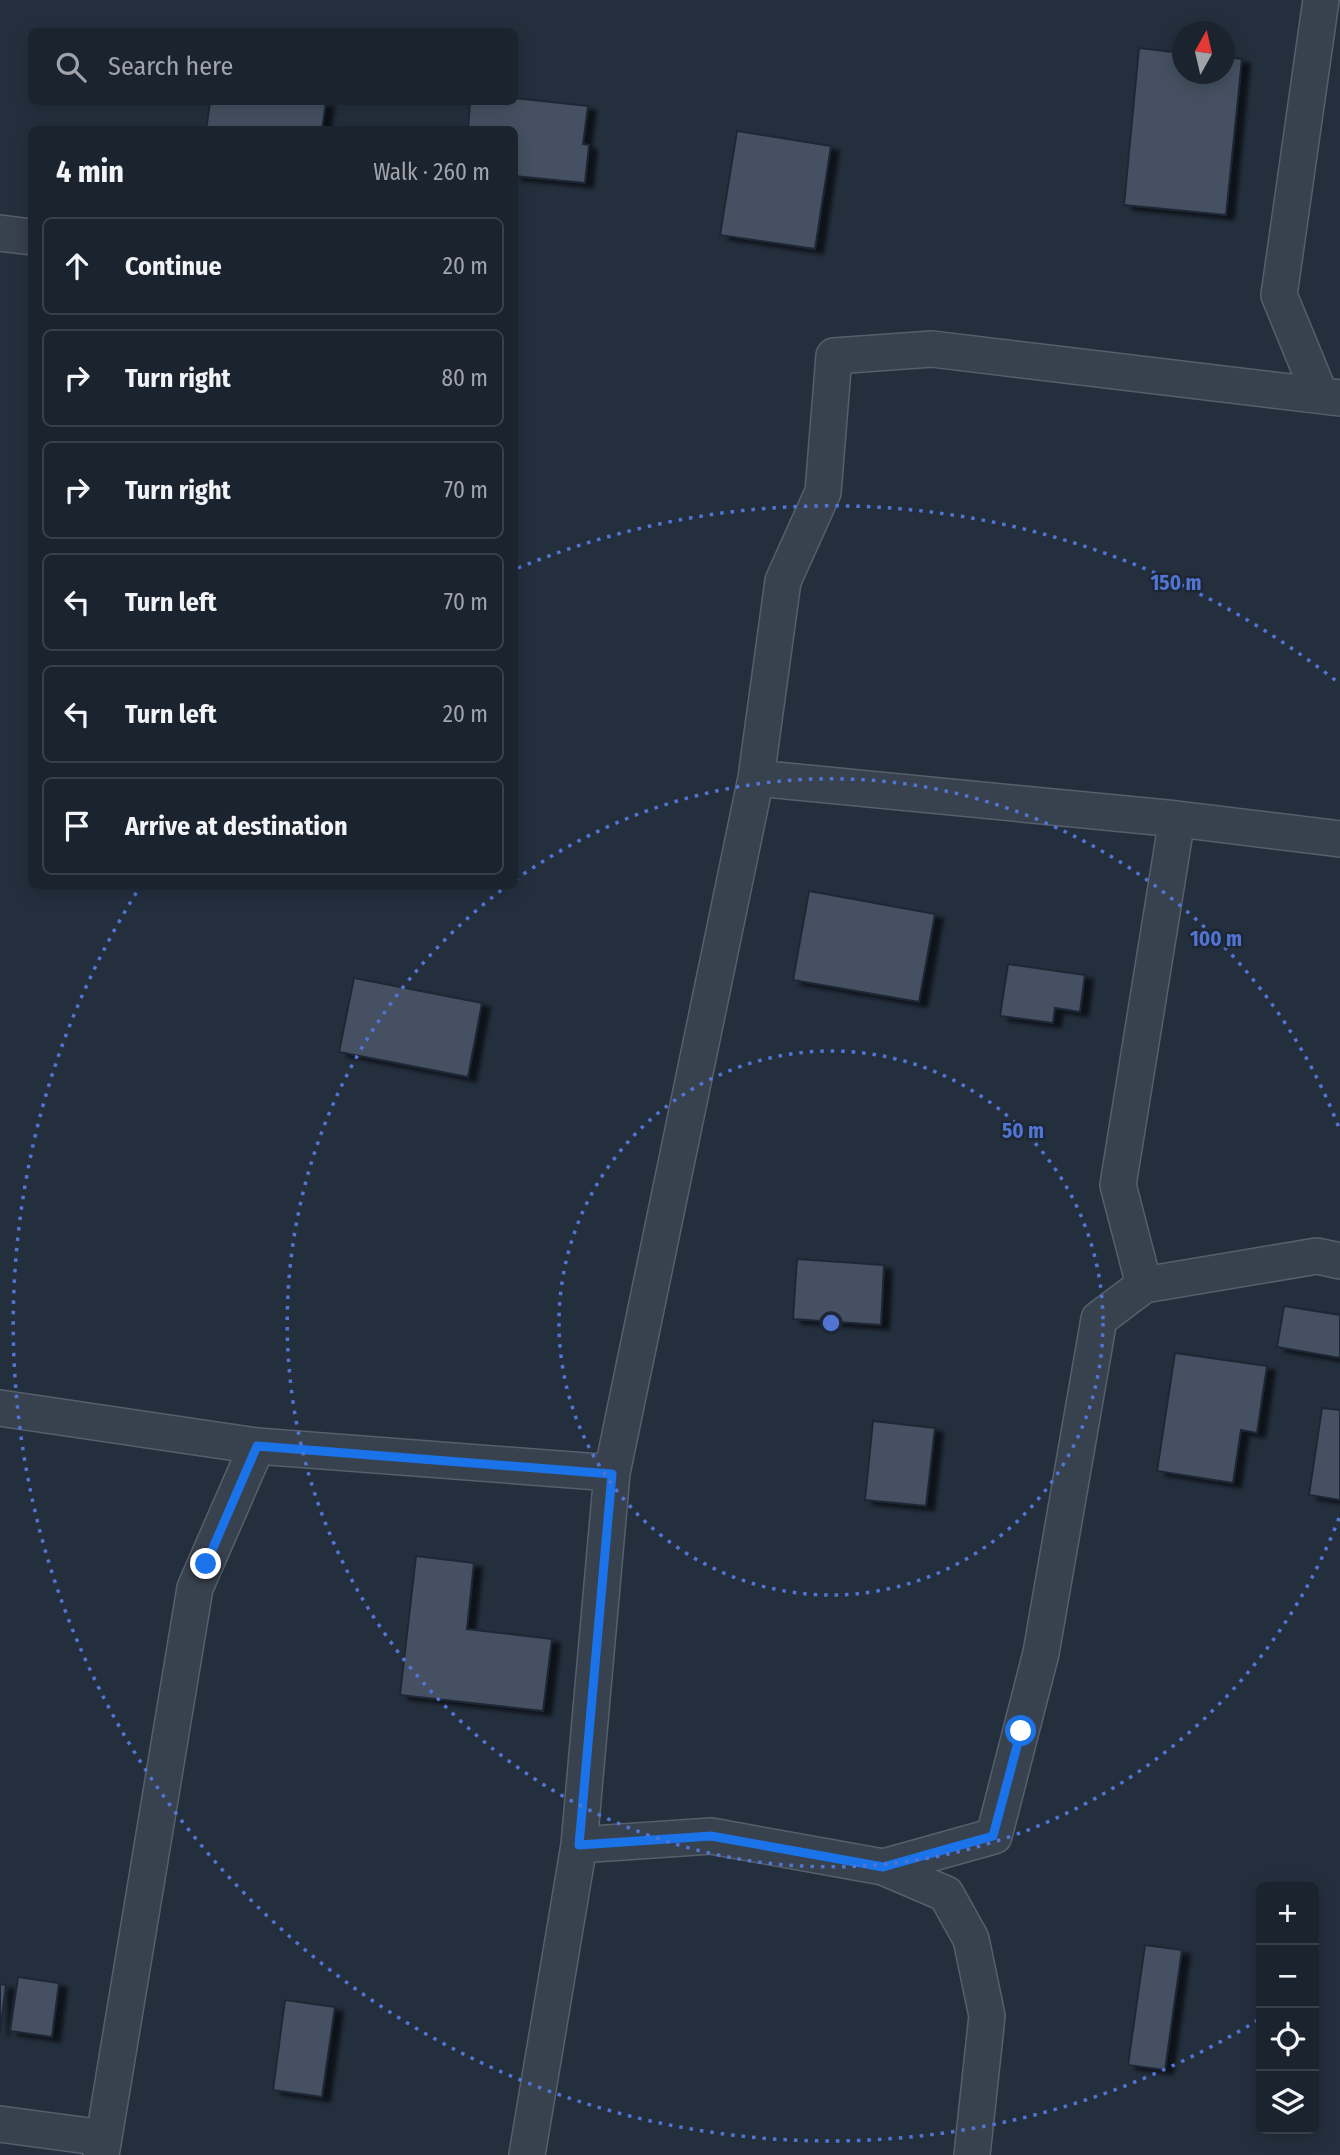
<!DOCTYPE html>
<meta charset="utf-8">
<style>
:root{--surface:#1b232e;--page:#242b36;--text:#f1f3f6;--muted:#a0a4aa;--line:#39404a}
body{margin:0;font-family:"Fira Sans Condensed",sans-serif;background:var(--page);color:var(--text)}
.controls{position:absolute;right:21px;bottom:21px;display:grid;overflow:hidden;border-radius:10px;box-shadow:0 4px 18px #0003}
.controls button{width:63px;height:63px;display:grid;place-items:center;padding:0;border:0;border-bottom:2px solid var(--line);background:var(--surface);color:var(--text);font:35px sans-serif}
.compass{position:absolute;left:1172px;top:21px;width:63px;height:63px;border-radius:50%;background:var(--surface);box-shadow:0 4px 18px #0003;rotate:8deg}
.stop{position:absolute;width:21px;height:21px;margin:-16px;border:5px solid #1a73e8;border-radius:50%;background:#fff}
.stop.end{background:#1a73e8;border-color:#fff;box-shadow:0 2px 7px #0008}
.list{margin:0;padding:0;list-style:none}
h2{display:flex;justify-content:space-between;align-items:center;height:91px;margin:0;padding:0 28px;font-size:30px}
h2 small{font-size:23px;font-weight:400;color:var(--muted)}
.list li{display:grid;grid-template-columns:46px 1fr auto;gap:21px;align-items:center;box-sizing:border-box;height:98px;margin:0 14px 14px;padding:0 14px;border:2px solid var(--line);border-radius:10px}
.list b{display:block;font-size:26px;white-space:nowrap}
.list em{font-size:23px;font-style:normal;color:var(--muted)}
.icon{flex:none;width:38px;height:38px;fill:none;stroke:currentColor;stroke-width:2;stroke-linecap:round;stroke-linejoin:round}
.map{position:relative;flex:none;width:1340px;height:2155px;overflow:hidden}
.search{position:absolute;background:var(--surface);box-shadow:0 4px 18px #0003;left:28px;top:28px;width:490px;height:77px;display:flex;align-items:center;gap:18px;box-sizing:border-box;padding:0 24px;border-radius:10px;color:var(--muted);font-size:26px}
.panel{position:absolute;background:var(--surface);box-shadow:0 4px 18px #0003;left:28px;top:126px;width:490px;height:763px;border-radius:10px}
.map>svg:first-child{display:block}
</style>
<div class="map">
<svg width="1340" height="2155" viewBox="0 0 1340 2155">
<defs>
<filter id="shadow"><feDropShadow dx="8" dy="4.5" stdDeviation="2" flood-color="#0009"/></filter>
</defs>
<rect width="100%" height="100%" fill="#242f3e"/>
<path fill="#455162" stroke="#1f2835" stroke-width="2" filter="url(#shadow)" d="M1139 48 1182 53V74H1224V57L1242 59 1226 215 1124 205Z
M514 98 588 106 583 144 589 145 585 183 514 176V130H468L470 102H514Z
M210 102H326L322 130H206Z
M737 131 831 146 815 249 720 235Z
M809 891 935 914 919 1002 793 980Z
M1008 964 1085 975 1080 1012 1055 1008 1053 1023 1000 1016Z
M354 978 482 1003 468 1077 339 1052Z
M797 1259 884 1265 881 1325 793 1319Z
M1284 1306 1340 1315V1358L1277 1347Z
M1175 1353 1267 1366 1257 1433 1241 1430 1233 1483 1157 1471Z
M1322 1408 1340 1410V1500L1309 1495Z
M873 1421 935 1428 926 1506 865 1500Z
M416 1556 474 1563 467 1629 552 1639 543 1711 400 1695Z
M1145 1945 1182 1950 1165 2070 1128 2065Z
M18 1977 59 1983 52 2037 10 2031Z
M0 1984 6 1985 0 2033Z
M285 2000 335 2007 322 2097 273 2090Z"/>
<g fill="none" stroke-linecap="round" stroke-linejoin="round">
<g stroke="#565f6c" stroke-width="38">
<path id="minor" d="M0 233 32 237
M1320 395 1279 295 1321 0
M756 778 1177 819 1340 839
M1144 1285 1118 1185 1177 819
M0 1408 257 1446 612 1473
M579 1845 711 1836 883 1867 946 1894 971 1939 987 2016 972 2155
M883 1867 994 1836 1041 1653 1099 1319 1144 1285 1317 1256 1340 1261
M0 2124 104 2138
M101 2155 195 1588 257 1446
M527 2155 579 1845 612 1473 756 778 783 581 823 492 834 356 932 349 1340 398"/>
</g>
<use href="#minor" stroke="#38414e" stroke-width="35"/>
</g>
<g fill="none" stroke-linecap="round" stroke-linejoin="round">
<path stroke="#1a73e8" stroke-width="9" d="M206 1564 257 1446 612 1474 579 1845 711 1836 883 1867 993 1836 1021 1731"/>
</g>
<g fill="none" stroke="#5274d3" stroke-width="3.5" stroke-dasharray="3.5 7">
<circle cx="831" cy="1323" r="272"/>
<path d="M1339 1518A544 544 0 1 1 507 886M515 880A544 544 0 0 1 1339 1128"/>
<path d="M1258 2020A817 817 0 0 1 138 890M518 568A817 817 0 0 1 1340 684"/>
</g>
<circle cx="831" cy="1323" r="10" fill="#5274d3" stroke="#1d2633" stroke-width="3.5"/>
<g font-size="21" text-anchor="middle" font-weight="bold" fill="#5274d3" stroke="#1d2633" stroke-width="5" stroke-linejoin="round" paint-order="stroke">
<text x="1176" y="590">150 m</text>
<text x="1216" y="946">100 m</text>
<text x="1023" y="1138">50 m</text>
</g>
</svg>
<div class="controls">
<button>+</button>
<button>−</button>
<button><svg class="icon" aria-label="locate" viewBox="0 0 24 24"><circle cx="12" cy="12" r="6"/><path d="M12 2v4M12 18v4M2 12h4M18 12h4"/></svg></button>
<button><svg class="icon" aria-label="layers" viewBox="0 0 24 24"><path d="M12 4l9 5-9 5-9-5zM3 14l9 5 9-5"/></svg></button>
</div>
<svg class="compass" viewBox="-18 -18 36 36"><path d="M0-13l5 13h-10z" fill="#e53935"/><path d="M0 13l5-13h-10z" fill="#a0a4aa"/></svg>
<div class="stop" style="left:1021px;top:1731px"></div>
<div class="stop end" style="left:206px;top:1564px"></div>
<div class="search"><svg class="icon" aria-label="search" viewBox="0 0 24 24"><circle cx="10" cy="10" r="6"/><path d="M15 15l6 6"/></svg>Search here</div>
<section class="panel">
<h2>4 min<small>Walk · 260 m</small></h2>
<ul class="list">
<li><svg class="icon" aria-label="ahead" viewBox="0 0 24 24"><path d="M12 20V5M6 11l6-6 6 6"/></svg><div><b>Continue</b></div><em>20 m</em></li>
<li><svg class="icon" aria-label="right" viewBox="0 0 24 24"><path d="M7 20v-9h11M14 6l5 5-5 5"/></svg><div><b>Turn right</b></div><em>80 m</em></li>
<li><svg class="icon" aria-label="right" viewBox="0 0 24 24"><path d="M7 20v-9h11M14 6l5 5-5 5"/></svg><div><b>Turn right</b></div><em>70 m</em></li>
<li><svg class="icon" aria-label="left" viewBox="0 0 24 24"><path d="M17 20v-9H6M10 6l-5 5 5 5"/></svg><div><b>Turn left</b></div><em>70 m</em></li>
<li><svg class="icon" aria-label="left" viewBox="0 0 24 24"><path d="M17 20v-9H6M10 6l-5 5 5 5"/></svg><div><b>Turn left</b></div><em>20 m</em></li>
<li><svg class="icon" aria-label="arrive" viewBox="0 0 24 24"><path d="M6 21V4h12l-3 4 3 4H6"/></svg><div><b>Arrive at destination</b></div></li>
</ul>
</section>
</div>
